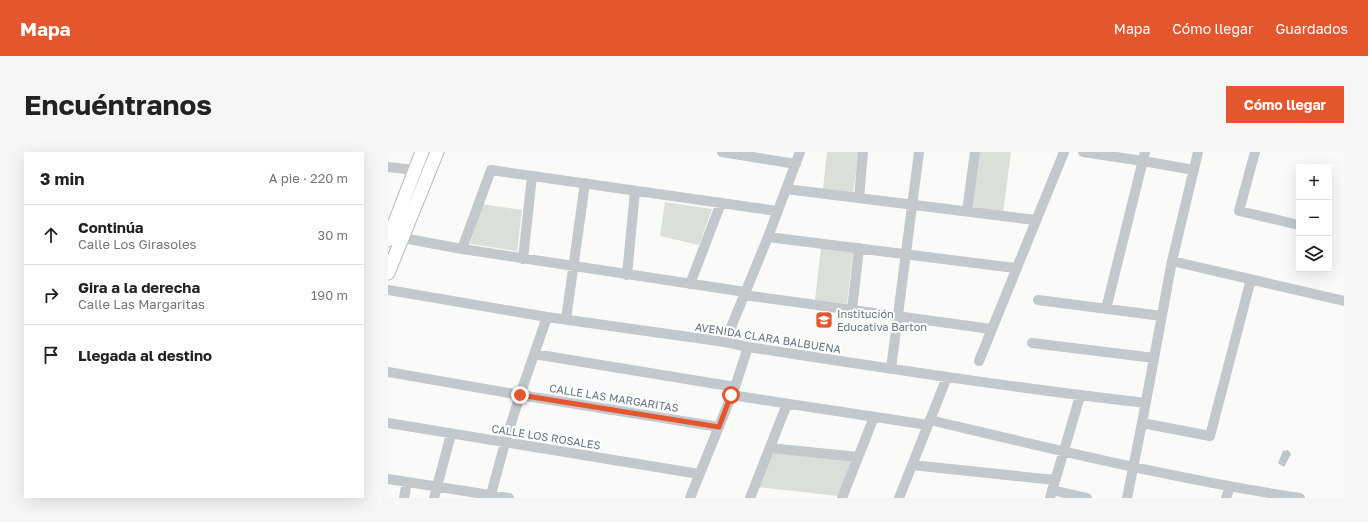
<!DOCTYPE html>
<html lang="es">
<meta charset="utf-8">
<style>
:root{--surface:#fff;--page:#f6f6f6;--text:#222;--muted:#767676;--line:#e0e0e0;--accent:#e4572e}
body{margin:0;font-family:"Golos Text",sans-serif;background:var(--page);color:var(--text)}
.controls{position:absolute;right:12px;top:12px;display:grid;overflow:hidden;border-radius:0px;box-shadow:0 4px 16px #0002}
.controls button{width:36px;height:36px;display:grid;place-items:center;padding:0;border:0;border-bottom:1px solid var(--line);background:var(--surface);color:var(--text);font:20px sans-serif}
.stop{position:absolute;width:12px;height:12px;margin:-9px;border:3px solid #e4572e;border-radius:50%;background:#fff}
.stop.end{background:#e4572e;border-color:#fff;box-shadow:0 1px 4px #0008}
.list{margin:0;padding:0;list-style:none}
h2{display:flex;justify-content:space-between;align-items:center;height:52px;margin:0;padding:0 16px;font-size:17px}
h2 small{font-size:13px;font-weight:400;color:var(--muted)}
.list li{display:grid;grid-template-columns:26px 1fr auto;gap:12px;align-items:center;box-sizing:border-box;height:60px;padding:0 16px;border-top:1px solid var(--line)}
.list b{display:block;font-size:15px;white-space:nowrap}
.list p{margin:0;font-size:13px;white-space:nowrap;color:var(--muted)}
.list em{font-size:13px;font-style:normal;color:var(--muted)}
.icon{flex:none;width:22px;height:22px;fill:none;stroke:currentColor;stroke-width:2;stroke-linecap:round;stroke-linejoin:round}
.map{position:relative;flex:none;width:956px;height:346px;overflow:hidden;border-radius:0px}
header{display:flex;align-items:center;gap:24px;box-sizing:border-box;height:56px;padding:0 20px;background:var(--accent);color:#fff}
header strong{font-size:19px}
nav{display:flex;gap:22px;margin-inline-start:auto;font-size:14px}
.intro{display:flex;align-items:center;justify-content:space-between;box-sizing:border-box;height:96px;padding:0 24px}
h1{margin:0;font-size:28px}
.button{padding:10px 18px;border-radius:0px;background:var(--accent);color:#fff;font-size:14px;font-weight:700}
main{display:flex;gap:24px;padding:0 24px}
aside{flex:1;background:var(--surface);border-radius:0px;box-shadow:0 4px 16px #0002}
.map>svg:first-child{display:block}
</style>
<header>
<strong>Mapa</strong>
<nav><a>Mapa</a><a>Cómo llegar</a><a>Guardados</a></nav>
</header>
<div class="intro"><h1>Encuéntranos</h1><a class="button">Cómo llegar</a></div>
<main>
<aside>
<h2>3 min<small>A pie · 220 m</small></h2>
<ul class="list">
<li><svg class="icon" aria-label="ahead" viewBox="0 0 24 24"><path d="M12 20V5M6 11l6-6 6 6"/></svg><div><b>Continúa</b><p>Calle Los Girasoles</p></div><em>30 m</em></li>
<li><svg class="icon" aria-label="right" viewBox="0 0 24 24"><path d="M7 20v-9h11M14 6l5 5-5 5"/></svg><div><b>Gira a la derecha</b><p>Calle Las Margaritas</p></div><em>190 m</em></li>
<li><svg class="icon" aria-label="arrive" viewBox="0 0 24 24"><path d="M6 21V4h12l-3 4 3 4H6"/></svg><div><b>Llegada al destino</b></div></li>
</ul>
</aside>
<div class="map">
<svg width="956" height="346" viewBox="0 0 956 346">
<rect width="100%" height="100%" fill="#fafaf8"/>
<path fill="#dadfd7" d="M439 0H471L465 41 435 37Z
M591 0H623L615 61 584 56Z
M277 50 324 57 311 93 272 84Z
M94 52 134 58 129 99 82 92Z
M433 96 465 100 459 152 427 148Z
M383 301 465 309 450 344 369 335Z"/>
<path fill="#bbc7cb" d="M900 298 903 302 896 315 890 311 895 299Z"/>
<g fill="none" stroke-linecap="round" stroke-linejoin="round">
<g stroke="#b5babe" stroke-width="15">
<path id="major" d="M0 88 34 0
M0 121 49 0"/>
</g>
<path stroke="#c3c8cc" stroke-width="10" d="M334 0 408 12
M695 0 755 9 806 18
M867 0 851 59 911 73
M0 15 26 18
M398 37 647 68
M471 46 475 0
M579 59 587 0
M380 85 627 116
M15 86 74 97 357 140
M74 97 103 18 389 59
M135 107 144 24
M784 109 956 149
M239 123 247 39
M302 132 333 51
M0 138 159 165 337 190 360 195C492 215 625 236 758 251
M356 143 603 177
M650 148 774 164
M718 157 757 0
M464 158 471 96
M178 167 197 31
M337 190 380 85 412 0
M644 191 766 206
M146 202 347 235
M591 209 676 0
M503 217 531 0
M0 220 132 243 331 275
M343 243 540 273
M542 268C665 297 787 327 912 346
M0 271 311 322
M754 271 822 284 863 127
M382 296 470 305
M524 313 667 328
M0 327 121 346
M664 338 699 346
M16 346 19 330
M46 346 63 282
M102 346 117 291 132 243 159 165
M302 346 347 235 360 195
M362 346 399 252
M454 346 486 265
M511 346 559 225
M662 346 692 244
M739 346 754 271 784 109 810 0
M838 346 842 335"/>
<use href="#major" stroke="#fff" stroke-width="13"/>
</g>
<g fill="none" stroke-linecap="round" stroke-linejoin="round">
<path stroke="#e4572e" stroke-width="5" d="M132 243 331 275 343 243"/>
</g>
<defs>
<g id="school-square" transform="scale(0.9)"><rect x="-9" y="-9" width="18" height="18" rx="4" fill="#e4572e" stroke="#fff"/><path d="M0-5L7-2L0 1L-7-2ZM-4 1L0 2.5L4 1V4Q0 6-4 4Z" fill="#fff"/></g>
</defs>
<g fill-rule="evenodd">
<use href="#school-square" x="436" y="168"/>
</g>
<g text-anchor="middle" stroke-width="4" stroke-linejoin="round" paint-order="stroke">
<g font-size="11" fill="#657683" stroke="#fff" text-anchor="start">
<text x="449" y="166">Institución<tspan x="449" dy="13">Educativa Barton</tspan></text>
</g>
<g font-size="11" fill="#657683" stroke="#fff">
<text transform="translate(380 186) rotate(9)" y="4">AVENIDA CLARA BALBUENA</text>
<text transform="translate(226 246) rotate(9)" y="4">CALLE LAS MARGARITAS</text>
<text transform="translate(158 285) rotate(9)" y="4">CALLE LOS ROSALES</text>
</g>
</g>
</svg>
<div class="controls">
<button>+</button>
<button>−</button>
<button><svg class="icon" aria-label="layers" viewBox="0 0 24 24"><path d="M12 4l9 5-9 5-9-5zM3 14l9 5 9-5"/></svg></button>
</div>
<div class="stop" style="left:343px;top:243px"></div>
<div class="stop end" style="left:132px;top:243px"></div>
</div>
</main>
